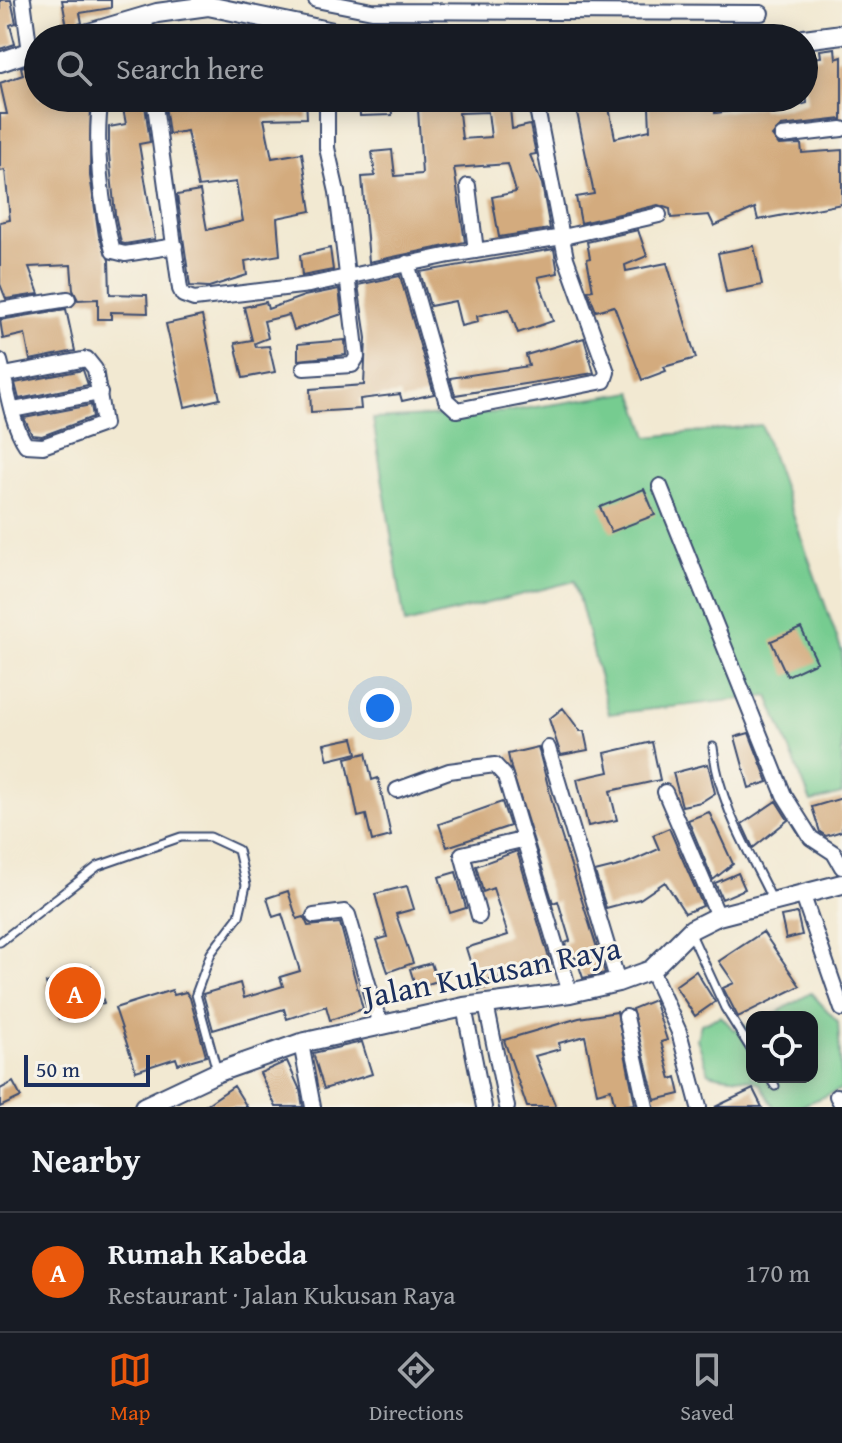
<!DOCTYPE html>
<meta charset="utf-8">
<style>
:root{--surface:#171b24;--page:#242831;--text:#f1f3f6;--muted:#9ea1a6;--line:#363941;--accent:#ea580c}
body{margin:0;font-family:"Gentium Book Plus",serif;background:var(--page);color:var(--text)}
.controls{position:absolute;right:24px;bottom:24px;display:grid;overflow:hidden;border-radius:16px;box-shadow:0 4px 20px #0003}
.controls button{width:72px;height:72px;display:grid;place-items:center;padding:0;border:0;border-bottom:2px solid var(--line);background:var(--surface);color:var(--text);font:40px sans-serif}
.scale{position:absolute;left:24px;bottom:20px;width:126px;box-sizing:border-box;padding-left:8px;border:4px solid #1b2f5e;border-top:0;font-size:22px;line-height:28px;white-space:nowrap;color:#1b2f5e;-webkit-text-stroke:6px #f7f3e8;paint-order:stroke}
.you{position:absolute;left:380px;top:708px;width:28px;height:28px;margin:-20px;border:6px solid #fff;border-radius:50%;background:#1a73e8;box-shadow:0 0 0 12px #1a73e833}
.badge{display:grid;place-items:center;width:52px;height:52px;border-radius:50%;background:var(--accent);color:#fff;font-size:26px;font-weight:700}
.pin{position:absolute;translate:-50% -50%;border:4px solid #fff;box-shadow:0 2px 8px #0006}
.list{margin:0;padding:0;list-style:none}
h2{display:flex;justify-content:space-between;align-items:center;height:104px;margin:0;padding:0 32px;font-size:34px}
h2 small{font-size:26px;font-weight:400;color:var(--muted)}
.list li{display:grid;grid-template-columns:52px 1fr auto;gap:24px;align-items:center;box-sizing:border-box;height:120px;padding:0 32px;border-top:2px solid var(--line)}
.list b{display:block;font-size:30px;white-space:nowrap}
.list p{margin:0;font-size:26px;white-space:nowrap;color:var(--muted)}
.list em{font-size:26px;font-style:normal;color:var(--muted)}
.icon{flex:none;width:44px;height:44px;fill:none;stroke:currentColor;stroke-width:2;stroke-linecap:round;stroke-linejoin:round}
.map{position:relative;flex:none;width:842px;height:1107px;overflow:hidden}
.search{position:absolute;background:var(--surface);box-shadow:0 4px 20px #0003;left:24px;right:24px;top:24px;height:88px;display:flex;align-items:center;gap:20px;box-sizing:border-box;padding:0 28px;border-radius:44px;color:var(--muted);font-size:30px}
.sheet{height:224px;background:var(--surface)}
nav{display:flex;justify-content:space-around;align-items:center;box-sizing:border-box;height:112px;border-top:2px solid var(--line);background:var(--surface);font-size:22px;color:var(--muted)}
nav a{display:grid;justify-items:center;gap:4px}
nav .on{color:var(--accent)}
.map>svg:first-child{display:block}
</style>
<div class="map">
<svg width="842" height="1107" viewBox="0 0 842 1107">
<rect width="100%" height="100%" fill="#f7f3e8"/>
<filter id="ink" filterUnits="userSpaceOnUse"><feTurbulence type="fractalNoise" baseFrequency=".0125" numOctaves="2"/><feDisplacementMap in="SourceGraphic" scale="16" xChannelSelector="R" yChannelSelector="G"/><feConvolveMatrix kernelMatrix="1 2 1 2 8 2 1 2 1" color-interpolation-filters="sRGB"/></filter>
<filter id="wash" filterUnits="userSpaceOnUse"><feTurbulence type="fractalNoise" baseFrequency=".006" numOctaves="4" result="noise"/><feDisplacementMap in="SourceGraphic" scale="32" xChannelSelector="R" yChannelSelector="G"/><feGaussianBlur stdDeviation="1.8" result="paint"/><feColorMatrix in="noise" values="0 0 0 0 0 0 0 0 0 0 0 0 0 0 0 0 0 1.4 0 .05"/><feComposite in="paint" operator="in"/></filter>
<g filter="url(#wash)">
<rect width="100%" height="100%" fill="#f2e9d2"/>
<path fill="#76cc90" stroke="#487e77" stroke-width="2" d="M633 392 648 437 761 425 842 652V794L811 802 768 696 609 714 575 581 405 624 373 419 504 412Z
M811 993 838 1022 842 1089 799 1107H774L760 1083C743 1075 726 1079 709 1073L697 1039 701 1024 721 1016 734 1030 752 1024V1077H812V1017H769Z"/>
<g id="blocks">
<path fill="#d3ab7e" fill-rule="evenodd" d="M0 0H11L16 23 10 25 15 44 0 49Z
M62 0H111V8L80 13 82 23 67 27Z
M835 48 836 59 842 57V119L781 126 772 136 779 145 801 144 802 153 842 150V204L758 220 755 208 714 226 709 215 671 218 670 209 658 205 581 223 576 197 594 194 574 98H607L615 138 650 130 649 107 661 106 660 98H714L715 113 761 107 762 110 790 108 807 103 804 59 821 57 820 50Z
M38 63V98H91L90 176 99 236 109 260 110 294 147 295 148 313 111 312V319H98V299L78 300 73 290 71 265 29 267 39 294 6 299 0 284V222L10 220 5 170 0 171V114H7L0 83 23 75 21 67Z
M121 98H144L150 142 139 144 155 239 125 244 121 243 115 214 109 154V127L126 124Z
M164 98H306L307 118 264 119 272 158 302 153 311 211 277 218 280 255 245 261 247 275 209 287 190 286 177 195 200 191 207 230 243 221 236 182 198 187 187 131 169 134Z
M359 98H391L392 115 360 116Z
M432 98H509L512 129 530 125 536 154 530 155 542 184 550 229 499 237 492 197 516 192 508 164 454 168 465 242 369 262 362 177 375 176 372 152 392 150 395 176 422 174 418 109 434 107ZM488 112 491 137 462 139 459 113Z
M638 230 647 256 625 265 626 271 667 263 696 358 664 367 666 371 642 380 614 306 596 311 588 291 593 290 587 259 590 258 587 242Z
M754 246 762 285 726 292 718 253Z
M330 248 333 270 302 276 300 255Z
M554 249 558 273 538 277 553 321 518 333 509 309 477 316 478 322 461 326 455 301 430 306 420 272Z
M400 276 434 394 402 401 400 394 360 399 361 409 311 412 310 389 364 385 366 338 358 285Z
M339 289 342 314 294 330 289 315 264 321 268 338 255 343 256 347 269 346 275 372 243 378 235 343 252 340 244 307 266 302 268 309 304 296Z
M66 309 75 351 30 360 25 334 3 339 0 320Z
M202 316 220 399 185 407 166 324Z
M584 338 594 373 455 395 450 378 529 366 526 355Z
M345 340 346 355 298 360V344Z
M83 370 88 385 19 399 15 383Z
M91 405 93 417 42 436 32 435 24 418Z
M644 489 655 515 611 532 600 507Z
M801 628 817 662 787 676 771 641Z
M563 708 580 731H584L588 750 561 755 549 719Z
M749 733 768 782 749 788 735 737Z
M353 738 357 753 328 760 324 744Z
M652 742 660 780 610 791 617 820 588 826 577 779 609 772 605 753Z
M538 747 558 825 605 973 583 978 576 957 570 959 565 943 570 941 558 901 553 903 511 768 508 754Z
M366 753 372 780 378 778 391 836 372 841 366 815 358 817 346 758Z
M708 764 715 793 701 802 682 806 673 773Z
M842 798V831L826 836 820 832 812 807Z
M776 801 788 820 753 848 742 824Z
M502 802 510 826 447 847 439 824Z
M709 812 733 864 713 880 688 820Z
M669 828 703 906 685 913 665 882 640 899 606 908 595 872 623 865 659 849 653 835Z
M517 851 551 965 489 980 491 986 479 990 466 948 508 935 493 888 483 892 476 866Z
M456 872 466 908 450 913 439 877Z
M738 873 745 889 722 899 715 883Z
M407 886 414 909 396 914 413 963 388 972 377 940 387 937 375 894Z
M288 891 297 919 304 917 308 926 340 923 363 1009 330 1020 326 1006 287 1019 284 1009 213 1030 203 994 240 983 244 998 283 986 280 977 300 971 282 914 273 917 267 898Z
M797 913 802 935 786 939 781 916Z
M763 932 800 986 738 1017 723 988 734 983 719 961Z
M431 963 437 981 416 988 410 969Z
M91 967 104 1003 59 1019 46 983Z
M696 971 715 1002 695 1016 675 986Z
M172 990 174 995 186 992 190 998 206 1056 178 1064 176 1058 136 1071 115 1008Z
M654 1000 667 1040 661 1042 671 1079 676 1077 680 1094 655 1100 632 1009Z
M617 1012 635 1104 615 1107 611 1089 597 1093 585 1036 559 1043 560 1049 535 1056 556 1107H527L504 1040 579 1018Z
M362 1042 372 1074 324 1089 313 1053Z
M287 1061 300 1090 303 1107H276L260 1073Z
M13 1082 21 1097 0 1107V1089Z
M234 1086 247 1107H203Z
M753 1089 762 1107H715Z"/>
</g>
</g>
<g filter="url(#ink)">
<use href="#blocks" fill-opacity="0" stroke="#3b4b6f" stroke-width="2"/>
<g fill="none" stroke-linecap="round" stroke-linejoin="round">
<g stroke="#3b4b6f" stroke-width="11">
<path id="service" d="M713 747C719 804 747 848 772 899
M691 934 725 1008 752 1051
M0 942 98 866 181 837H210L238 850 246 885 239 916 211 953 196 994 217 1071
M769 1077 775 1086"/>
</g>
<g stroke="#3b4b6f" stroke-width="18">
<path id="minor" d="M23 0 30 52
M316 0 372 11 761 13
M144 17 148 38
M101 98C94 141 101 209 113 251L125 254 175 246
M154 98 180 289 183 295 194 299 309 285 450 255 563 237 659 215
M782 136 842 129
M468 186 476 251
M407 263 446 400 457 410 604 381 607 372 566 258 535 98
M0 310 68 299
M0 361C7 387 11 423 26 445L43 446 104 424 95 369 87 359 4 375
M304 368 352 365 357 357 337 192 327 148V98
M13 410 100 393
M660 486 784 795 811 838 834 853 842 867
M548 748 618 982
M397 790 449 771 495 765 505 776 570 993
M665 792 718 916
M802 893 842 1009
M314 916 345 912 348 915 380 1025
M479 916 462 854 522 840
M651 970 679 1032 699 1107
M486 1004 507 1107
M464 1007 484 1107
M626 1017 646 1107
M301 1043 313 1107
M837 1096 842 1105"/>
</g>
<g stroke="#3b4b6f" stroke-width="22">
<path id="tertiary" d="M72 38 157 13 208 6 362 38
M804 39 842 34
M0 62 38 49
M144 1107 218 1072 301 1043 464 1007 570 993 618 982 651 970 692 929 718 916 842 884"/>
</g>
<use href="#service" stroke="#fff" stroke-width="7"/>
<use href="#minor" stroke="#fff" stroke-width="14"/>
<use href="#tertiary" stroke="#fff" stroke-width="18"/>
</g>
</g>
<g text-anchor="middle" stroke-width="6" stroke-linejoin="round" paint-order="stroke">
<g font-size="32" fill="#1b2f5e" stroke="#f7f3e8">
<text transform="translate(492 972) rotate(-11)" y="11">Jalan Kukusan Raya</text>
</g>
</g>
</svg>
<div class="controls">
<button><svg class="icon" aria-label="locate" viewBox="0 0 24 24"><circle cx="12" cy="12" r="6"/><path d="M12 2v4M12 18v4M2 12h4M18 12h4"/></svg></button>
</div>
<div class="scale">50 m</div>
<div class="you"></div>
<div class="pin badge" style="left:75px;top:993px">A</div>
<div class="search"><svg class="icon" aria-label="search" viewBox="0 0 24 24"><circle cx="10" cy="10" r="6"/><path d="M15 15l6 6"/></svg>Search here</div>
</div>
<section class="sheet">
<h2>Nearby<small></small></h2>
<ul class="list">
<li><span class="badge">A</span><div><b>Rumah Kabeda</b><p>Restaurant · Jalan Kukusan Raya</p></div><em>170 m</em></li>
</ul>
</section>
<nav>
<a class="on"><svg class="icon" aria-label="map" viewBox="0 0 24 24"><path d="M3 6l6-2 6 2 6-2v14l-6 2-6-2-6 2zM9 4v14M15 6v14"/></svg>Map</a>
<a><svg class="icon" aria-label="directions" viewBox="0 0 24 24"><path d="M12 3l9 9-9 9-9-9zM9 14v-3h6M13 9l2 2-2 2"/></svg>Directions</a>
<a><svg class="icon" aria-label="saved" viewBox="0 0 24 24"><path d="M7 4h10v16l-5-4-5 4z"/></svg>Saved</a>
</nav>
